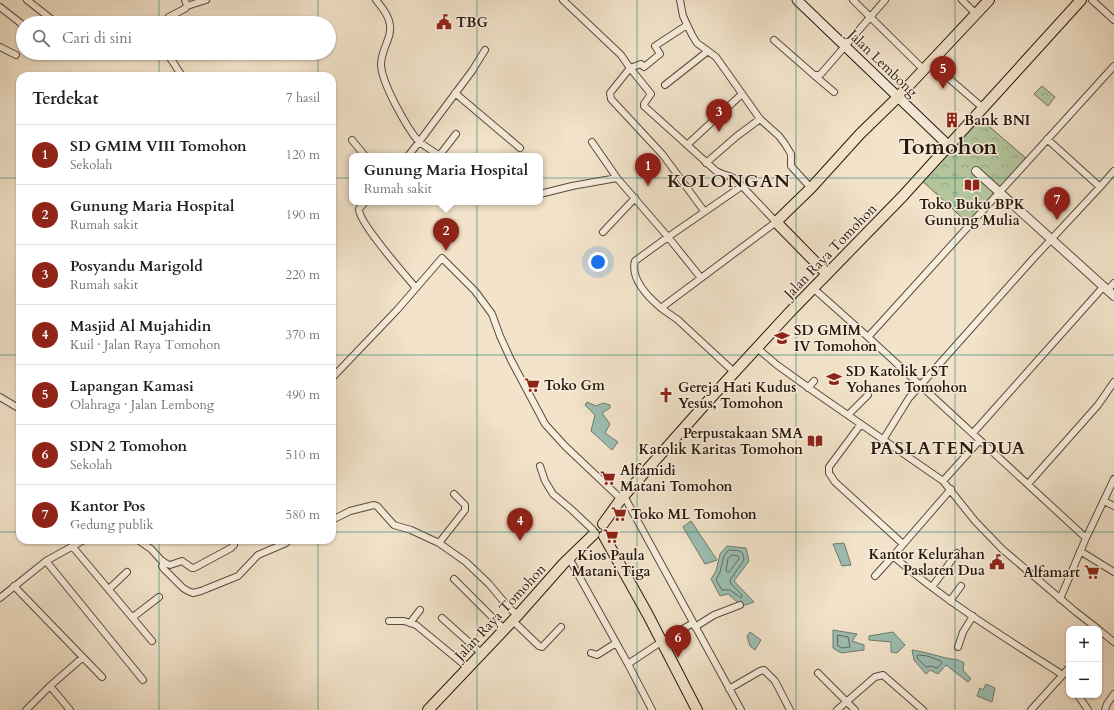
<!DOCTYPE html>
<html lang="id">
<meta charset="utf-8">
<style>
:root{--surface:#fff;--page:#f6f6f6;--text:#202124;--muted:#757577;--line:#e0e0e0;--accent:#8f2418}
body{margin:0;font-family:Cardo,serif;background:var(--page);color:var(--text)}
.controls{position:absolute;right:12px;bottom:12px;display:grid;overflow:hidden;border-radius:8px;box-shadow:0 1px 3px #0004}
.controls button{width:36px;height:36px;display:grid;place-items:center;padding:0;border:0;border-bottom:1px solid var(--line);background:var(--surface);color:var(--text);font:20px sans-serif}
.you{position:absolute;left:598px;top:262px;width:14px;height:14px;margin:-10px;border:3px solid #fff;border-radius:50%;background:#1a73e8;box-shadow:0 0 0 6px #1a73e833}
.badge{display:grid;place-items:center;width:26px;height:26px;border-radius:50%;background:var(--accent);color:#fff;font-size:13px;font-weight:700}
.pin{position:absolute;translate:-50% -33px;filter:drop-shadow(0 1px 2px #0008)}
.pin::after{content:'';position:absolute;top:21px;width:14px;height:12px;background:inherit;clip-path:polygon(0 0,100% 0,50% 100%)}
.popup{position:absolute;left:349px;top:153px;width:194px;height:52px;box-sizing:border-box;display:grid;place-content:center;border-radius:8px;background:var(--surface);filter:drop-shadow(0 1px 3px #0005);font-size:13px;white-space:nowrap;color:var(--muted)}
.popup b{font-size:15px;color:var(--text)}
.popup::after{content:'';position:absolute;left:50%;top:100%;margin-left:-8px;border:8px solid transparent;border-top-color:var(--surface)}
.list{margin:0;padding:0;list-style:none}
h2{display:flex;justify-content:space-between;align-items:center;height:52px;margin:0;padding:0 16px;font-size:17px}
h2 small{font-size:13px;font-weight:400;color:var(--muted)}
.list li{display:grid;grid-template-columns:26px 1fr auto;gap:12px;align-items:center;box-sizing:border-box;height:60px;padding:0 16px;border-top:1px solid var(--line)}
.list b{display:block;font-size:15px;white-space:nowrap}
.list p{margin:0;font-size:13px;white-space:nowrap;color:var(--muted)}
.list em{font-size:13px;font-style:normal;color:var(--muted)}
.icon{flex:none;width:22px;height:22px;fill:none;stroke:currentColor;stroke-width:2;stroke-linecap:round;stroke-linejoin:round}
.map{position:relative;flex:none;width:1114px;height:710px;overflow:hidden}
.search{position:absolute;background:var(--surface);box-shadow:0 1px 3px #0004;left:16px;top:16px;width:320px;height:44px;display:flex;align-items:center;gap:10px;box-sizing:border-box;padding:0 14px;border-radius:22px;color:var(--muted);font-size:15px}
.panel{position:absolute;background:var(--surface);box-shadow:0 1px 3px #0004;left:16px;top:72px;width:320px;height:472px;border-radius:12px}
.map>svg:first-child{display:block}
</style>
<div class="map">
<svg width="1114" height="710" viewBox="0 0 1114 710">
<defs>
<pattern id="park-crowns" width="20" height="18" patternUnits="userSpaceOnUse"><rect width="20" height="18" fill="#b4c59c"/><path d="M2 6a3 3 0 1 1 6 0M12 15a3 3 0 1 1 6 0" fill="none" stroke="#9ba885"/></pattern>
</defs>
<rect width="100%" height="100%" fill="#f2e3ca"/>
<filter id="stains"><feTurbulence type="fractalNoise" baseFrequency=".005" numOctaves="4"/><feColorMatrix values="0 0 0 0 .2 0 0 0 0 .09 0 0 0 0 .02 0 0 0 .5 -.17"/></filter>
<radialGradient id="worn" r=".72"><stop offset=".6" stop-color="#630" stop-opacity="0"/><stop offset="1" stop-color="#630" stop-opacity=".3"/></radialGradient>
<path fill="url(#park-crowns)" stroke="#6e6e54" d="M1042 86 1055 97 1048 106 1034 94Z
M976 115 1028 160 969 224 919 178Z"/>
<path fill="#9cbeb2" stroke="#6e7b6f" d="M587 402 596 406 603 403 610 405V408L602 413 610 424 605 433 618 442 612 450 591 431 595 415 585 405Z
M691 521 717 560 705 564 683 527Z
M844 543 851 565 842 566 833 544Z
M727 546 746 548 749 561 734 581 754 602 742 606 728 594 720 596 711 579 716 571 720 554Z
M833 630 857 634 852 641 864 645V650L841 653 833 648Z
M750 632 761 640 755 650 750 646 747 636Z
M893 632 905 645 897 653 891 652V642L869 640V636Z
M912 650C925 652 934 655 946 658 954 660 957 658 964 663L963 670 971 679 968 682 946 665 938 674 930 670 926 674 914 660Z
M986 684 995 688 992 702 977 696 980 688 983 690Z"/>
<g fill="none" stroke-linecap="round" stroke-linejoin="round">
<path stroke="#626a5e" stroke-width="1" d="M729 550C739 551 743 549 744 560L730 580 731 584 742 595 741 598 730 590H722L716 580 720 572 724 556Z
M732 555 738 556 739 559 729 572H727L726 570 728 559Z
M838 635 848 637 850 647 842 648 838 646Z
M919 655 927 656 941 661 942 663 937 668 931 666 926 667 918 659 917 656Z"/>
<g stroke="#5b4a3b" stroke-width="8">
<path id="minor" d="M27 0 55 22
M376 0C387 13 395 25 387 42 384 50 381 56 381 65 382 84 407 128 419 142L472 71 485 50
M563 0 621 55 630 68 610 93 611 99 663 155 704 211
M680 0 683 16 692 35 697 43 716 57 760 119 779 136 785 144 791 154V166L811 188
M853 0 923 69
M962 0 976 14
M1092 0 1114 20
M187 6 206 0
M0 7 23 25
M162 23 169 17 186 8 187 6 185 0
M687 25 655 46 660 54 644 67 641 64 630 68 651 94 644 104V106L716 171C728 178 732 173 742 186
M774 40 814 75H820L885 0
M0 47 16 55
M167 53 182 76
M930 62 983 108
M815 76 834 92
M665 85 708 51
M455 93 520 148
M1047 139 1100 187 1114 171
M352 140 365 156
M592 142 617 178
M687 145 742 94
M408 156 419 142 440 156
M439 156 456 134
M706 163 737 136 760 119
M540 194 572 186 617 178 668 237 701 278
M365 202 359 209C358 222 406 276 416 288
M603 232 635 198
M813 288 868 337 1086 538
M1108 290 1114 283
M661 308C648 297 630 279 635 261L668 237 742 186 776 222 661 308 678 320 734 372
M868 337 1114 66
M757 348 777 365 816 393 943 481 975 521 1002 549 1076 612 1098 629
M332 378 397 310 442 258 475 291 492 314 500 336 511 360 545 424 565 446 621 499
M808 388 814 381
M0 397 20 409
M848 415 868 395
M861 424 829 467V473L835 482 903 544
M973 433 1104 286
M883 440 909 398 1032 260 1100 187
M540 466 545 481 553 494 572 510 593 530
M943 481 980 440
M1028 484 1098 405 1114 382
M951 489 893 556C945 601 1005 638 1063 675
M624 496 741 710
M1104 501 1114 506
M332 520 350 511 374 505 377 506 394 525 411 530 439 543 466 562 489 584 510 609 518 615
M138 540 151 549 161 560 167 564 170 565 182 561 192 568H194L231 548 234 545V540
M439 543 465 510V505L454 494
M72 546 152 641
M1080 551 1114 572
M569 558 628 664 652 710
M46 561 143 680
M164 563 162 566 164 569 183 588 188 591 193 593 201 591 238 576 258 555 286 543 289 540
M875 576 893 556
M454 579 504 629
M14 586 102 677
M932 587 957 553
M109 589 127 572
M0 598 46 561 84 540
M1060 599 1086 538 1114 479
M950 601 961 586
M133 617 159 597
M442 618 481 653
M512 620 539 646 542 647 561 627
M389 621H404L416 625 467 667
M410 623 420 610
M695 627 714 615 740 605
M1099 630 1114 642
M958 647 963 632 973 616
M591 653 597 655 616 643
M628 664 661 642 693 623
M818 673 855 710
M50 686 82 658
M729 689 760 671 764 670 775 681 790 710
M1078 695 1088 710
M26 710 50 686 70 710
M837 710 875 677 883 675 923 710
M1031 710 1069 668
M1105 710 1107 704 1114 694"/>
</g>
<g stroke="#5b4a3b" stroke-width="10">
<path id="tertiary" d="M976 171 1114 296"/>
</g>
<g stroke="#29170b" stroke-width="11">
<path id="secondary" d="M797 0 949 146"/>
</g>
<g stroke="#29170b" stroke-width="12">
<path id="primary" d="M827 274 776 222 811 188 860 134 898 97 989 0"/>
</g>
<g stroke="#29170b" stroke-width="12">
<path id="trunk" d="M603 524 621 499 708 401 789 313 902 197 1081 0
M604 536 648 615 697 710
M428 710 518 615 564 563 594 534"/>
</g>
<use href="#minor" stroke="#f7eddd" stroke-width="6"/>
<use href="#tertiary" stroke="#f7eddd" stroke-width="8"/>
<use href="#secondary" stroke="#f7eddd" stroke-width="9"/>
<use href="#primary" stroke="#f2e3ca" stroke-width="10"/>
<use href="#trunk" stroke="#f2e3ca" stroke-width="10"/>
</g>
<path fill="none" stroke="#0f766e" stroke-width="1" stroke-opacity="0.55" d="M159 0V23M318 0V23M477 0V710M637 0V710M796 0V710M955 0V710M159 53V76M318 53V76M0 178H20M332 178H1114M0 355H20M332 355H1114M0 532H20M332 532H1114M159 540V710M318 540V710"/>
<defs>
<g id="civic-bare" transform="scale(1.2)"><path d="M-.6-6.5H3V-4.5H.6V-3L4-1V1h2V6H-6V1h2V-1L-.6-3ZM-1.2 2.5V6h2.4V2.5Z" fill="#8f2418" stroke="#f7eddd" stroke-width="2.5" paint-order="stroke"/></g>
<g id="building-bare" transform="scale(1.2)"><path d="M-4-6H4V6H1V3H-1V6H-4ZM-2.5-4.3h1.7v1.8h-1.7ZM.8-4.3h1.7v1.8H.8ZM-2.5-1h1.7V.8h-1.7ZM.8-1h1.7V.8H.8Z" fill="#8f2418" stroke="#f7eddd" stroke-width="2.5" paint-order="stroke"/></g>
<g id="library-bare" transform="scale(1.2)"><path d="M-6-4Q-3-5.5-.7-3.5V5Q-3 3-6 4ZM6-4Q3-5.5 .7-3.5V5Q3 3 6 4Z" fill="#8f2418" stroke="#f7eddd" stroke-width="2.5" paint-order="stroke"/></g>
<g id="school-bare" transform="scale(1.2)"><path d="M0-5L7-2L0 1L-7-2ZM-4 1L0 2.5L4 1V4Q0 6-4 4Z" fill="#8f2418" stroke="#f7eddd" stroke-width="2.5" paint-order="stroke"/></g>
<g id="supermarket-bare" transform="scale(1.2)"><path d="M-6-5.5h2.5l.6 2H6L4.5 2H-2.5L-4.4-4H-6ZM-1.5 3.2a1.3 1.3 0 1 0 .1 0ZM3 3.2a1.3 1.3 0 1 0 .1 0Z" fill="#8f2418" stroke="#f7eddd" stroke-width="2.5" paint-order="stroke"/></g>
<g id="church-bare" transform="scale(1.2)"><path d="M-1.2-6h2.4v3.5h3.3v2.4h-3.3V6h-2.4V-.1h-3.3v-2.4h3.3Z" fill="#8f2418" stroke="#f7eddd" stroke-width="2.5" paint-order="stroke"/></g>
</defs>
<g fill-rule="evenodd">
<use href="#civic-bare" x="444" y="22"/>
<use href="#building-bare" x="952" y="120"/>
<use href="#library-bare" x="972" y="185"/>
<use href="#school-bare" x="782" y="338"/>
<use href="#school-bare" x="834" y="379"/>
<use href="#supermarket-bare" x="532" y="385"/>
<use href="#church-bare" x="666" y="395"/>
<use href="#library-bare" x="815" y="441"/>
<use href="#supermarket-bare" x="608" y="478"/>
<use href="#supermarket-bare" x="619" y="514"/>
<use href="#supermarket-bare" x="611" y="536"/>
<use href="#civic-bare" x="997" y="562"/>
<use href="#supermarket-bare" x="1092" y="572"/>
</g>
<g text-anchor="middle" stroke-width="3" stroke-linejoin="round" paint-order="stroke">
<g font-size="14" font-weight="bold" fill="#29170b" stroke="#f7eddd" text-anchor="start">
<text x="456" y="27">TBG</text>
<text x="964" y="125">Bank BNI</text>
<text x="972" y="209" text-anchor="middle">Toko Buku BPK<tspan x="972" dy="16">Gunung Mulia</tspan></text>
<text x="794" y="335">SD GMIM<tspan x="794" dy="16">IV Tomohon</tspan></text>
<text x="846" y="376">SD Katolik I ST<tspan x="846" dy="16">Yohanes Tomohon</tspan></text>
<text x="544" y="390">Toko Gm</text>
<text x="678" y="392">Gereja Hati Kudus<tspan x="678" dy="16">Yesus, Tomohon</tspan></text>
<text x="803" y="438" text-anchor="end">Perpustakaan SMA<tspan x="803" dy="16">Katolik Karitas Tomohon</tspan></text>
<text x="620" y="475">Alfamidi<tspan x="620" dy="16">Matani Tomohon</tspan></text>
<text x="631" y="519">Toko ML Tomohon</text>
<text x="985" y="559" text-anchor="end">Kantor Kelurahan<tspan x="985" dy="16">Paslaten Dua</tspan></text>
<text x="611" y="560" text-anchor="middle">Kios Paula<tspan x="611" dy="16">Matani Tiga</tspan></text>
<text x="1080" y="577" text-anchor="end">Alfamart</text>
</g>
<g font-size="14" fill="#29170b" stroke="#f7eddd">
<text transform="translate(883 63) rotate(44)" y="5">Jalan Lembong</text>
<text transform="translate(830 251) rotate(-46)" y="5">Jalan Raya Tomohon</text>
<text transform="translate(500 612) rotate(-47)" y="5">Jalan Raya Tomohon</text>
</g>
<g font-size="18" font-weight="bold" letter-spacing="1" fill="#29170b" stroke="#f7eddd">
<text x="729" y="187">KOLONGAN</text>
<text x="948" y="454">PASLATEN DUA</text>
</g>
<g font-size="22" font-weight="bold" fill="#29170b" stroke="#f7eddd">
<text x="948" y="154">Tomohon</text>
</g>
</g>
<rect width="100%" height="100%" filter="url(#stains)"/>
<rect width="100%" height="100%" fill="url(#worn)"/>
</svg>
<div class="controls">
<button>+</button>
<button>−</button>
</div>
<div class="you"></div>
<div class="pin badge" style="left:648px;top:186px">1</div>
<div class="pin badge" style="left:446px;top:251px">2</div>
<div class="popup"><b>Gunung Maria Hospital</b>Rumah sakit</div>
<div class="pin badge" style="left:719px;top:132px">3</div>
<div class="pin badge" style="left:520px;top:541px">4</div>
<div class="pin badge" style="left:943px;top:89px">5</div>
<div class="pin badge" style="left:678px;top:658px">6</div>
<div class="pin badge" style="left:1057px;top:220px">7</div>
<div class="search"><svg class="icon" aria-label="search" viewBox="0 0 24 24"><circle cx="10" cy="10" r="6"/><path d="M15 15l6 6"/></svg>Cari di sini</div>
<section class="panel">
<h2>Terdekat<small>7 hasil</small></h2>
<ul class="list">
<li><span class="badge">1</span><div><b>SD GMIM VIII Tomohon</b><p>Sekolah</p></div><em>120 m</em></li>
<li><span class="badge">2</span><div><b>Gunung Maria Hospital</b><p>Rumah sakit</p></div><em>190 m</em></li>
<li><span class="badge">3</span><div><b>Posyandu Marigold</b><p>Rumah sakit</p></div><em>220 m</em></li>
<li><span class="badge">4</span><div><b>Masjid Al Mujahidin</b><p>Kuil · Jalan Raya Tomohon</p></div><em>370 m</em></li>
<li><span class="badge">5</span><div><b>Lapangan Kamasi</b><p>Olahraga · Jalan Lembong</p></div><em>490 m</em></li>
<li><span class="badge">6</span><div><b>SDN 2 Tomohon</b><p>Sekolah</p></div><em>510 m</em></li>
<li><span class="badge">7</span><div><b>Kantor Pos</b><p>Gedung publik</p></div><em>580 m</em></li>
</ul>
</section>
</div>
